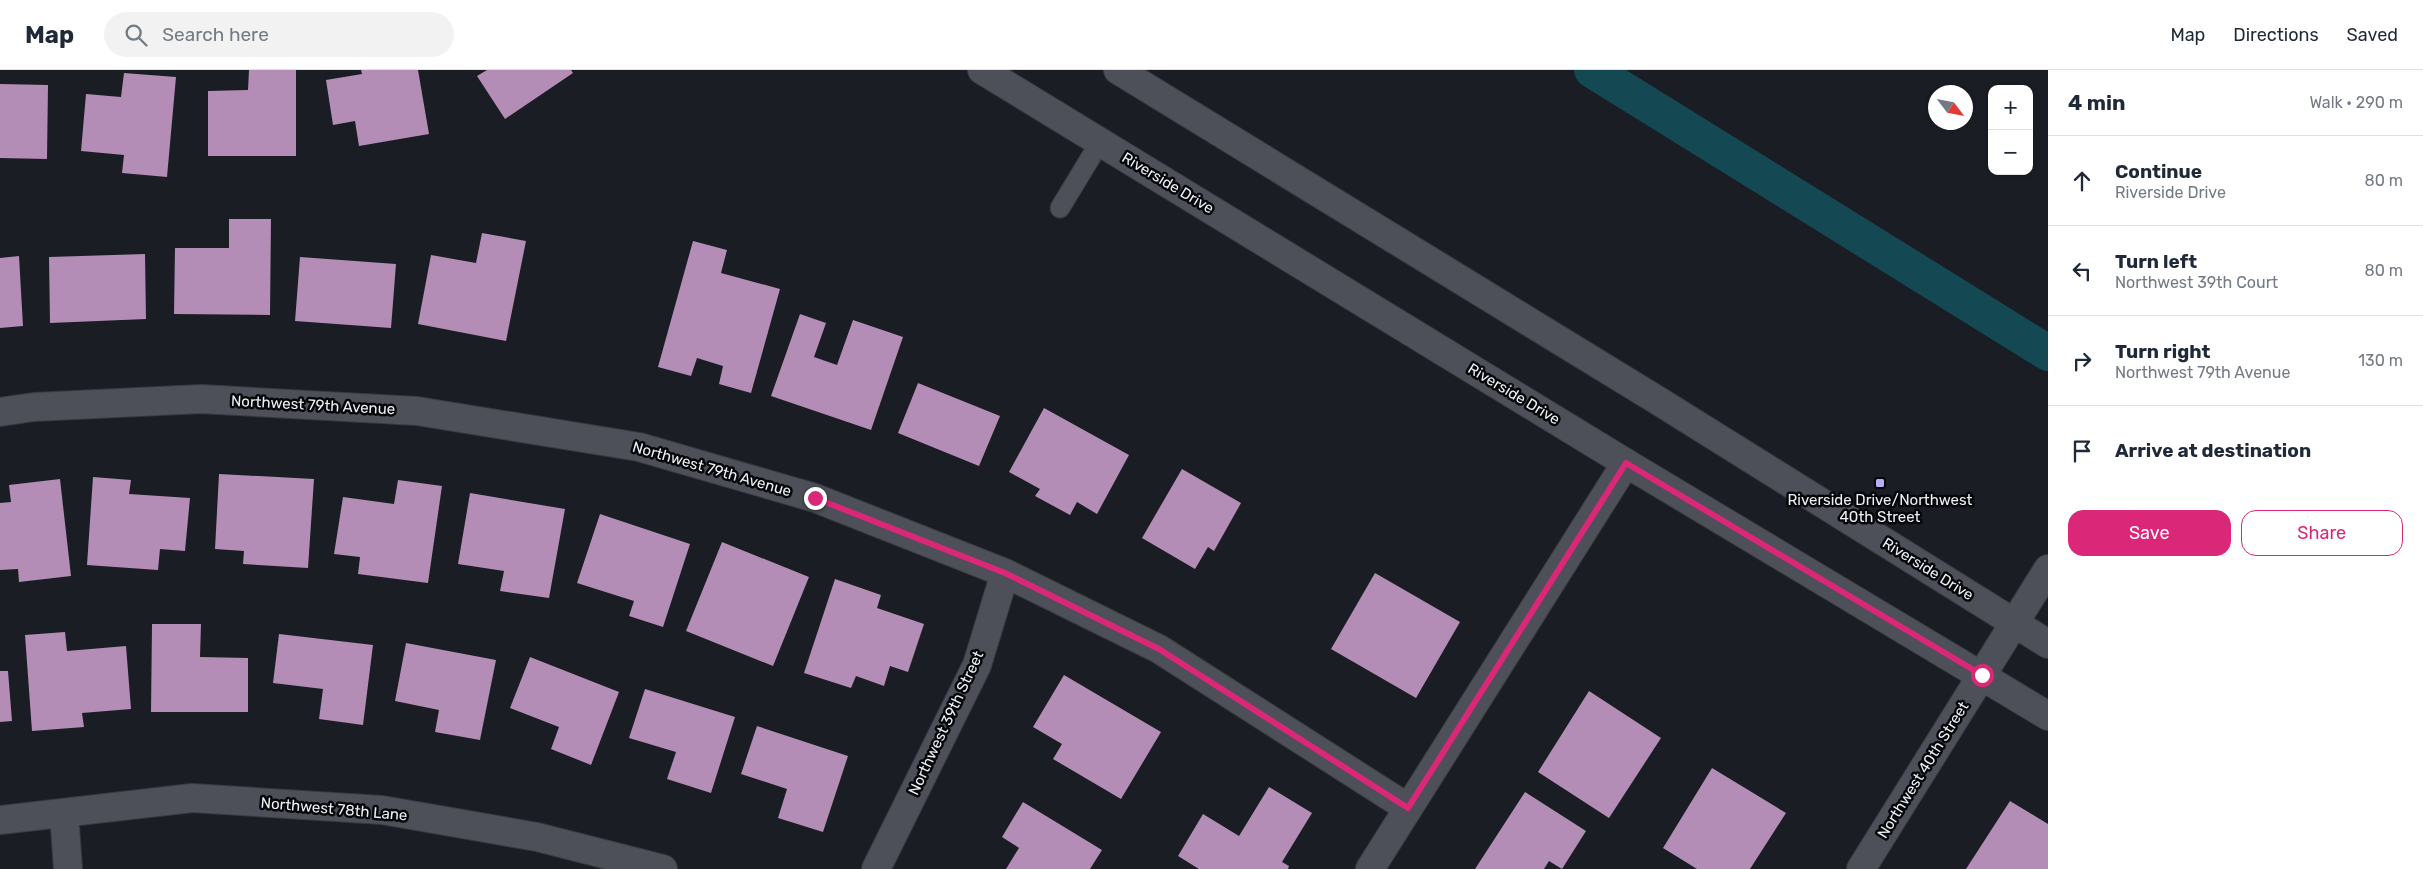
<!DOCTYPE html>
<meta charset="utf-8">
<style>
:root{--surface:#fff;--page:#f2f2f3;--text:#1f2937;--muted:#747a83;--line:#e0e1e3;--accent:#db2777}
body{margin:0;font-family:Rubik,sans-serif;background:var(--page);color:var(--text)}
.controls{position:absolute;right:15px;top:15px;display:grid;overflow:hidden;border-radius:10px;box-shadow:0 1px 4px #0004}
.controls button{width:45px;height:45px;display:grid;place-items:center;padding:0;border:0;border-bottom:1px solid var(--line);background:var(--surface);color:var(--text);font:25px sans-serif}
.compass{position:absolute;left:1928px;top:15px;width:45px;height:45px;border-radius:50%;background:var(--surface);box-shadow:0 1px 4px #0004;rotate:122deg}
.stop{position:absolute;width:15px;height:15px;margin:-11px;border:4px solid #db2777;border-radius:50%;background:#fff}
.stop.end{background:#db2777;border-color:#fff;box-shadow:0 1px 5px #0008}
.list{margin:0;padding:0;list-style:none}
h2{display:flex;justify-content:space-between;align-items:center;height:65px;margin:0;padding:0 20px;font-size:21px}
h2 small{font-size:16px;font-weight:400;color:var(--muted)}
.list li{display:grid;grid-template-columns:32px 1fr auto;gap:15px;align-items:center;box-sizing:border-box;height:90px;padding:0 20px;border-top:1px solid var(--line)}
.list b{display:block;font-size:19px;white-space:nowrap}
.list p{margin:0;font-size:16px;white-space:nowrap;color:var(--muted)}
.list em{font-size:16px;font-style:normal;color:var(--muted)}
.actions{display:flex;gap:10px;padding:15px 20px}
.actions a{flex:1;padding:11px 0;border:1px solid var(--accent);border-radius:15px;text-align:center;font-size:18px;color:var(--accent)}
.actions .main{background:var(--accent);color:#fff}
.icon{flex:none;width:28px;height:28px;fill:none;stroke:currentColor;stroke-width:2;stroke-linecap:round;stroke-linejoin:round}
.map{position:relative;flex:none;width:2048px;height:799px;overflow:hidden}
header{display:flex;align-items:center;gap:30px;box-sizing:border-box;height:70px;padding:0 25px;background:var(--surface);border-bottom:1px solid var(--line)}
header strong{font-size:24px}
nav{display:flex;gap:28px;margin-inline-start:auto;font-size:18px}
.search{width:350px;height:45px;background:var(--page);display:flex;align-items:center;gap:12px;box-sizing:border-box;padding:0 18px;border-radius:28px;color:var(--muted);font-size:19px}
main{display:flex}
aside{flex:1;background:var(--surface)}
.map>svg:first-child{display:block}
</style>
<header>
<strong>Map</strong>
<div class="search"><svg class="icon" aria-label="search" viewBox="0 0 24 24"><circle cx="10" cy="10" r="6"/><path d="M15 15l6 6"/></svg>Search here</div>
<nav><a>Map</a><a>Directions</a><a>Saved</a></nav>
</header>
<main>
<div class="map">
<svg width="2048" height="799" viewBox="0 0 2048 799">
<rect width="100%" height="100%" fill="#1a1d24"/>
<g fill="none" stroke-linecap="round" stroke-linejoin="round">
<path stroke="#144954" stroke-width="36" d="M1592 0 2048 283"/>
</g>
<path fill="#b38db5" d="M249 0H296V86H208V21L248 20Z
M361 0H418L429 64 359 76 355 51 333 55 326 10 362 4Z
M487 0H571L573 3 505 49 477 6Z
M124 3 176 7 167 107 122 103 124 85 81 81 86 24 121 27Z
M0 14 48 15 47 89 0 88Z
M229 149H271L270 245 174 244 175 178H229Z
M482 163 526 171 506 271 418 254 431 185 476 193Z
M693 171 727 180 721 203 780 219 751 323 719 314 723 296 697 288 691 306 658 297Z
M145 184 146 249 50 253 49 187Z
M19 186 23 256 0 258V188Z
M300 187 396 194 391 258 295 251Z
M800 244 826 253 814 287 837 295 853 250 903 267 871 360 771 326Z
M918 313 1000 346 979 396 898 363Z
M1044 338 1129 385 1097 444 1077 432 1070 445 1035 426 1040 419 1009 402Z
M1182 399 1241 433 1214 481 1208 477 1195 499 1142 468Z
M219 404 314 409 308 498 243 494 244 481 215 479Z
M93 407 131 410 129 424 190 428 185 481 160 479 158 500 87 495Z
M60 409 71 506 19 512 18 499 0 500V433L11 432 9 415Z
M398 410 442 416 428 513 358 504 360 487 334 484 343 427 394 434Z
M470 423 565 439 549 528 500 521 504 501 458 494Z
M600 444 690 474 663 557 629 546 634 531 577 513Z
M722 472 809 507 773 596 686 561Z
M1375 503 1460 552 1416 628 1331 579Z
M835 509 881 525 877 538 924 554 908 602 890 596 884 616 856 606 851 618 804 603Z
M152 554H201L200 587 248 588V642H151Z
M65 562 67 581 126 576 131 639 82 643 84 657 32 661 25 565Z
M279 564 373 575 363 655 319 649 323 619 273 613Z
M406 573 496 590 480 670 435 662 439 640 395 631Z
M530 587 619 622 591 695 551 679 559 657 510 638Z
M0 601H8L12 651 0 652Z
M1064 605 1161 662 1121 729 1053 689 1062 674 1033 657Z
M645 619 735 647 711 723 667 709 676 682 629 668Z
M1589 621 1661 668 1609 748 1538 702Z
M757 656 848 686 823 762 778 748 787 719 741 704Z
M1712 698 1786 743 1750 799H1697L1663 778Z
M1269 717 1312 743 1282 792 1289 796 1288 799H1199L1178 786 1203 744 1239 766Z
M1525 722 1586 761 1562 799 1549 791 1544 799H1475Z
M2010 731 2048 754V799H1966Z
M1023 732 1102 780 1090 799H1006L1019 778 1002 767Z"/>
<g fill="none" stroke-linecap="round" stroke-linejoin="round">
<g stroke="#383a40" stroke-width="21">
<path id="lane" d="M1060 138 1100 72"/>
</g>
<g stroke="#383a40" stroke-width="30">
<path id="street" d="M0 342 34 337 201 329 417 341 639 377 815 428 1005 503 1159 579 1408 738
M64 743 68 799
M0 750 192 728 382 740 537 767 663 799
M876 799 977 595 1005 503
M1370 799 1626 393"/>
</g>
<g stroke="#383a40" stroke-width="30">
<path id="secondary" d="M982 0 1626 393 2048 646
M1118 0 1657 330 2048 574
M1861 799 2048 499"/>
</g>
<use href="#lane" stroke="#4d5058" stroke-width="19"/>
<use href="#street" stroke="#4d5058" stroke-width="28"/>
<use href="#secondary" stroke="#4d5058" stroke-width="28"/>
</g>
<g fill="none" stroke-linecap="round" stroke-linejoin="round">
<path stroke="#db2777" stroke-width="6" d="M815 428 1005 503 1159 579 1408 738 1626 393 1982 605"/>
</g>
<rect fill="#b6acf8" stroke="#06070a" stroke-width="2" x="1875" y="408" width="10" height="10" rx="2.5"/>
<g text-anchor="middle" stroke-width="5" stroke-linejoin="round" paint-order="stroke">
<g font-size="15" fill="#edeff4" stroke="#06070a">
<text transform="translate(1168 113) rotate(31)" y="5">Riverside Drive</text>
<text transform="translate(1514 324) rotate(31)" y="5">Riverside Drive</text>
<text transform="translate(313 335) rotate(3)" y="5">Northwest 79th Avenue</text>
<text transform="translate(712 399) rotate(16)" y="5">Northwest 79th Avenue</text>
<text transform="translate(1928 499) rotate(32)" y="5">Riverside Drive</text>
<text transform="translate(946 653) rotate(-65)" y="5">Northwest 39th Street</text>
<text transform="translate(1923 700) rotate(-58)" y="5">Northwest 40th Street</text>
<text transform="translate(334 739) rotate(5)" y="5">Northwest 78th Lane</text>
</g>
<g font-size="15" fill="#edeff4" stroke="#06070a">
<text x="1880" y="435">Riverside Drive/Northwest<tspan x="1880" dy="17">40th Street</tspan></text>
</g>
</g>
</svg>
<div class="controls">
<button>+</button>
<button>−</button>
</div>
<svg class="compass" viewBox="-18 -18 36 36"><path d="M0-13l5 13h-10z" fill="#e53935"/><path d="M0 13l5-13h-10z" fill="#747a83"/></svg>
<div class="stop" style="left:1982px;top:605px"></div>
<div class="stop end" style="left:815px;top:428px"></div>
</div>
<aside>
<h2>4 min<small>Walk · 290 m</small></h2>
<ul class="list">
<li><svg class="icon" aria-label="ahead" viewBox="0 0 24 24"><path d="M12 20V5M6 11l6-6 6 6"/></svg><div><b>Continue</b><p>Riverside Drive</p></div><em>80 m</em></li>
<li><svg class="icon" aria-label="left" viewBox="0 0 24 24"><path d="M17 20v-9H6M10 6l-5 5 5 5"/></svg><div><b>Turn left</b><p>Northwest 39th Court</p></div><em>80 m</em></li>
<li><svg class="icon" aria-label="right" viewBox="0 0 24 24"><path d="M7 20v-9h11M14 6l5 5-5 5"/></svg><div><b>Turn right</b><p>Northwest 79th Avenue</p></div><em>130 m</em></li>
<li><svg class="icon" aria-label="arrive" viewBox="0 0 24 24"><path d="M6 21V4h12l-3 4 3 4H6"/></svg><div><b>Arrive at destination</b></div></li>
</ul>
<div class="actions"><a class="main">Save</a><a>Share</a></div>
</aside>
</main>
